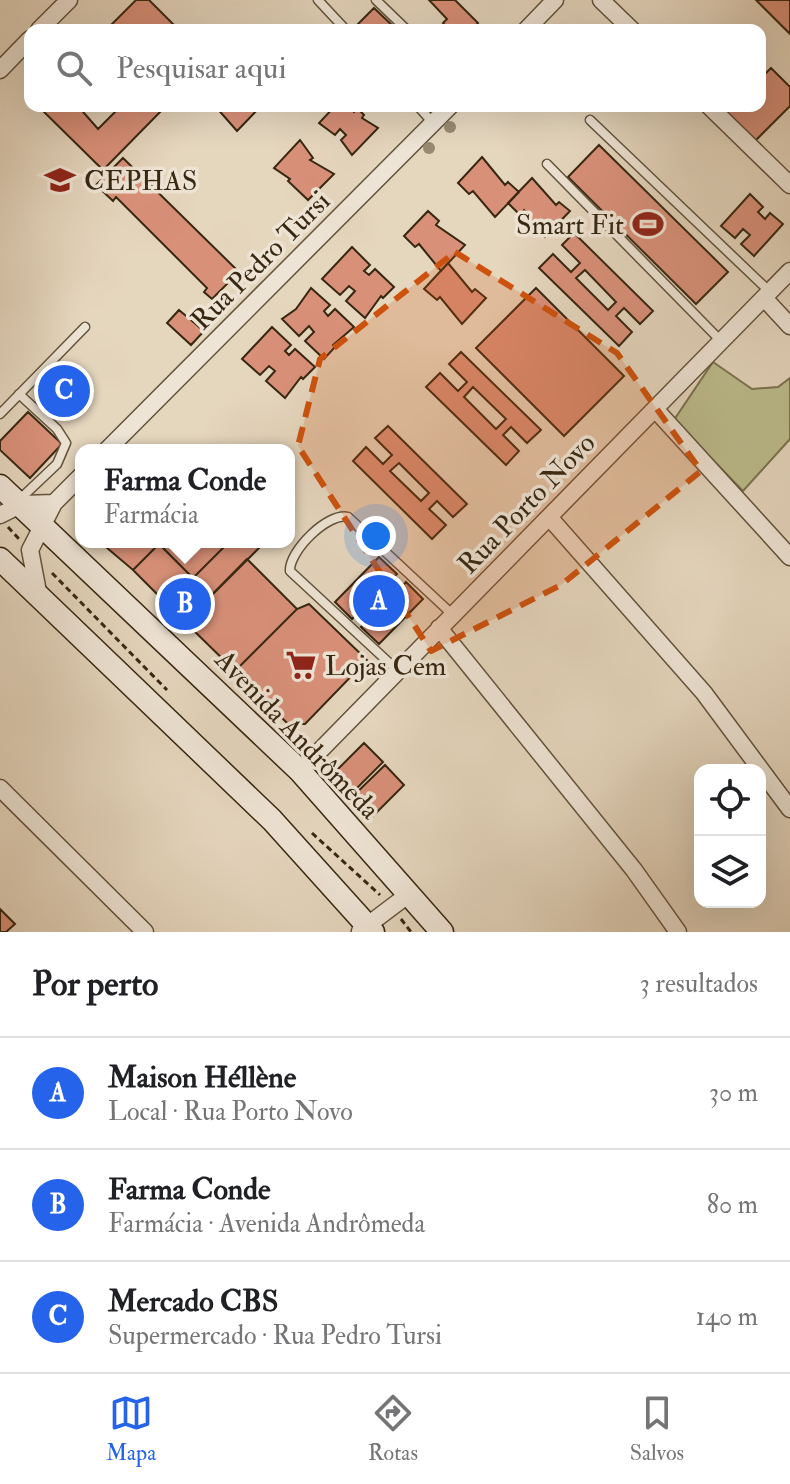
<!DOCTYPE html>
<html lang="pt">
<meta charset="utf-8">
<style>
:root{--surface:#fff;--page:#f2f2f2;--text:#202124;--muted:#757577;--line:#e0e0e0;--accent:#2563eb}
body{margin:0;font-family:"IM FELL Double Pica",serif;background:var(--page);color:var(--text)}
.controls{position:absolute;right:24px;bottom:24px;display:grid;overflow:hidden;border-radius:16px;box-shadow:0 8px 32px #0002}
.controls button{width:72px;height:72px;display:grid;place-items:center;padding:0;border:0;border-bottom:2px solid var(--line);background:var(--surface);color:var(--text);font:40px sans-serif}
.you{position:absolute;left:376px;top:536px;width:28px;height:28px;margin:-20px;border:6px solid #fff;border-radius:50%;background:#1a73e8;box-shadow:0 0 0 12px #1a73e833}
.badge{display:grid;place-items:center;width:52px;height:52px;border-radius:50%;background:var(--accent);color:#fff;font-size:26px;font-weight:700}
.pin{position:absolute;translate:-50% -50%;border:4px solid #fff;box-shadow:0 2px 8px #0006}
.popup{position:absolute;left:75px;top:444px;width:220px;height:104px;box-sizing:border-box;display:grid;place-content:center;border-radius:16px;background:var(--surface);filter:drop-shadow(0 2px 6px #0005);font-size:26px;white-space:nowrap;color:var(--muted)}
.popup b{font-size:30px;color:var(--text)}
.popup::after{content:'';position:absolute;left:50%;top:100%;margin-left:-16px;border:16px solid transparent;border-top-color:var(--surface)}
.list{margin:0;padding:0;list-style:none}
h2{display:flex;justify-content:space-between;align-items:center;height:104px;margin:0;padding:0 32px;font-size:34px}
h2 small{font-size:26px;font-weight:400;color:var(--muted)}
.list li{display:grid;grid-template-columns:52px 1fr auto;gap:24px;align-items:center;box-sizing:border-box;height:112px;padding:0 32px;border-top:2px solid var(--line)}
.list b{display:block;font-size:30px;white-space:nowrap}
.list p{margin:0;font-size:26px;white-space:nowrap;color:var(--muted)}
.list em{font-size:26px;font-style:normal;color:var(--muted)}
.icon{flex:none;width:44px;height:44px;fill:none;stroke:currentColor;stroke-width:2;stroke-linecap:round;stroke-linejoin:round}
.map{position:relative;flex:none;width:790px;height:932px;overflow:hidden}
.search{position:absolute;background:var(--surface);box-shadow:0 8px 32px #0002;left:24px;right:24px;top:24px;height:88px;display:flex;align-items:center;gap:20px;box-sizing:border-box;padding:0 28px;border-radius:16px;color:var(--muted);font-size:30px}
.sheet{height:440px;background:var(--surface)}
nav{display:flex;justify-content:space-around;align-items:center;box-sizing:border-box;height:112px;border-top:2px solid var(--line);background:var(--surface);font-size:22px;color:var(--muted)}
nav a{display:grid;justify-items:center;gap:4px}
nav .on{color:var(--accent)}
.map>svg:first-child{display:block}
</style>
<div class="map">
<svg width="790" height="932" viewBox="0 0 790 932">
<rect width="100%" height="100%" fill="#e5d6be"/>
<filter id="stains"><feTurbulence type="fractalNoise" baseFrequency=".0025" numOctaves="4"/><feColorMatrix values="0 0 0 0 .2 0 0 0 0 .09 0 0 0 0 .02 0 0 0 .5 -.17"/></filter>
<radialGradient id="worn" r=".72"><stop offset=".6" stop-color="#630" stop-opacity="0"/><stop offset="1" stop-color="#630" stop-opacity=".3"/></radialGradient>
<path fill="#bcbc8c" stroke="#7a724e" stroke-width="2" d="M713 362 752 389 778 387 790 378V439L743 491 674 420Z"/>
<path fill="#d99079" stroke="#372711" stroke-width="2" fill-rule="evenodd" d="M136 0H149L179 30H106Z
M429 0H455L478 23 471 30H449L443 23 447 19Z
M756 0H790V34Z
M374 8 397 30H360L356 26Z
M771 68 790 87V106L754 142 726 114 734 106H760V79Z
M38 106H78L98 129 121 106H166L103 170Z
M215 106H261L237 131Z
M335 106H348L354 112 357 108 364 115 362 118 378 128 352 155 341 140 346 135 340 129 335 135 319 123Z
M300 140 313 158 310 160 334 174 308 200 288 181 290 179 274 168Z
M599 145 728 272 696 304 568 177Z
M482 157 505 185 508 182 519 192 495 217 473 191 469 194 458 183Z
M123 158 239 272 212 299 204 292 207 288 116 197 113 201 96 185Z
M532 178 556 205 559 202 570 211 545 237 524 210 520 215 508 203Z
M750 194 763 207 758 212 765 219 770 213 783 224 754 256 741 244 750 235 743 229 735 238 721 226Z
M428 211 439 221 436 225 465 245 441 271 419 244 415 247 404 236Z
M574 233 653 311 640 324 624 308 616 316 632 332 619 346 539 268 553 254 571 272 580 263 562 245ZM585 270 616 302 608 310 576 278Z
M352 247 370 265 364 271 369 275 375 269 394 287 383 298 381 296 365 318 346 301 355 291 349 286 340 295 322 279Z
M448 263 472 292 475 289 486 298 462 324 440 297 437 300 424 289Z
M311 288 330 305 324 311 328 316 335 309 354 327 333 345 335 347 324 359 305 341 314 332 309 326 299 336 282 319 296 309Z
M536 288 624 376 564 436 476 348Z
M179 310 204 331 191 345 167 323Z
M272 327 291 345 285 351 289 355 295 349 315 367 303 379 301 377 285 398 266 381 275 371 269 366 260 375 242 359Z
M461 352 541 430 527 443 511 427 503 435 519 451 506 465 426 387 440 373 458 391 467 382 449 364ZM473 387 506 419 496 429 464 397Z
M61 365 91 393 68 417 38 390Z
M28 412 62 444 30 478 0 450V441Z
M388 426 467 504 453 517 437 501 429 509 446 525 432 539 353 461 366 447 383 464 392 455 375 438ZM399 463 429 493 421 501 390 471Z
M100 542H157L159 544 133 570Z
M157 542H229L193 578Z
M229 542 264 543 185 622 167 604Z
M159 544 193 578 167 604 133 570Z
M379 557 397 574 380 591 389 599 406 582 423 599 379 644 361 627 376 611 368 603 352 619 335 602Z
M247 559 297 609 235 671 185 622Z
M309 604 367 660 305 724H288L235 671 297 609Z
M364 743 383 762 346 799 327 780Z
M385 765 404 785 368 821 348 801Z
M0 909 15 924 6 932H0Z"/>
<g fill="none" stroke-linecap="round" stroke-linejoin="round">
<g stroke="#62533c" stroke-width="11">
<path id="service" d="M318 0 346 30
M376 0 407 30
M418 106 433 123
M590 120 770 292
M547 164 721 341
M0 414 85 327
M19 500 57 464 66 443 57 429 19 394
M398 671 290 571C289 551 328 512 348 517L453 615"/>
</g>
<g stroke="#62533c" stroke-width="19">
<path id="minor" d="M601 0 632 30
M39 30 69 0
M526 30 555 0
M0 70 30 39
M709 106 790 185
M764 298 790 326
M655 409 790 557
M107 450 450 106
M0 515 22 504 54 503
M549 517 704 693 790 809
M39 597 30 550 54 503 81 476
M439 628 634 870 678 932
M300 771 790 271
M0 788 145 932
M360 931 409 894"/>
</g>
<g stroke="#372711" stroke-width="25">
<path id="secondary" d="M0 486 300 771 442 932
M0 559 272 820 373 932"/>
</g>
<path stroke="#372711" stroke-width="3" stroke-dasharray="6 4" stroke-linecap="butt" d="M8 527 19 539
M52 573 167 690
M312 833 380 895
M401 919 411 932"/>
<use href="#service" stroke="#eee4d5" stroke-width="8"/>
<use href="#minor" stroke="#eee4d5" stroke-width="16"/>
<use href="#secondary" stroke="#eee4d5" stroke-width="22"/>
</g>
<g fill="#978a70">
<circle cx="450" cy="127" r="6"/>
<circle cx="429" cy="148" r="6"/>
</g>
<path fill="#cd520d" fill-opacity="0.2" stroke="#cd520d" stroke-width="6" stroke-dasharray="16 10" stroke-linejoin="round" d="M455 252 617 353 701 471 561 585 431 651 298 446 320 359Z"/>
<defs>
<g id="school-bare" transform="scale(2.4)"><path d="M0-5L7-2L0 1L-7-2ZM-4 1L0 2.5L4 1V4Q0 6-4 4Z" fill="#8f2418" stroke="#eee4d5" stroke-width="2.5" paint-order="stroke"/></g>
<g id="stadium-bare" transform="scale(2.4)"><path d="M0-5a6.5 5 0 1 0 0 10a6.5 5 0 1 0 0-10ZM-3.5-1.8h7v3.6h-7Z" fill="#8f2418" stroke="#eee4d5" stroke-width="2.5" paint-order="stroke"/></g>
<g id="supermarket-bare" transform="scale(2.4)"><path d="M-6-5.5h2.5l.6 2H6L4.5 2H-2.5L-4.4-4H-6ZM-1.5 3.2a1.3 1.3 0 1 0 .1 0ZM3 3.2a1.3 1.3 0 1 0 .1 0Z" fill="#8f2418" stroke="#eee4d5" stroke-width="2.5" paint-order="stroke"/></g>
</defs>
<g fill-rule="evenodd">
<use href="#school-bare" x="60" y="180"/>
<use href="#stadium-bare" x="648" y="224"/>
<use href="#supermarket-bare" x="301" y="665"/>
</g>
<g text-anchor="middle" stroke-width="7" stroke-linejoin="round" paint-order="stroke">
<g font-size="28" fill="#372711" stroke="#eee4d5" text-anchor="start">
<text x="84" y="190">CEPHAS</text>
<text x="624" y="234" text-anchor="end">Smart Fit</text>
<text x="325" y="675">Lojas Cem</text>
</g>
<g font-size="28" fill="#372711" stroke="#eee4d5">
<text transform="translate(260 260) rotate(-45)" y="10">Rua Pedro Tursi</text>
<text transform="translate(526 503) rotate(-46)" y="10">Rua Porto Novo</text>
<text transform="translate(298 734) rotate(46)" y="10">Avenida Andrômeda</text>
</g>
</g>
<rect width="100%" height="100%" filter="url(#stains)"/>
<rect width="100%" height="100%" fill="url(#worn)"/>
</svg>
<div class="controls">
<button><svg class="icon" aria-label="locate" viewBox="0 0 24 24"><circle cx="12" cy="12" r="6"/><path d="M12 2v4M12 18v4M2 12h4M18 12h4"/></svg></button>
<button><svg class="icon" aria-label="layers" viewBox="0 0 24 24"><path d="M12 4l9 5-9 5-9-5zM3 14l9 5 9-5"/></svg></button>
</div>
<div class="you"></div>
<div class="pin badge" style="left:379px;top:601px">A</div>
<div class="pin badge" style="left:185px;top:604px">B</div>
<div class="popup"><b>Farma Conde</b>Farmácia</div>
<div class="pin badge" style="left:64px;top:391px">C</div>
<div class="search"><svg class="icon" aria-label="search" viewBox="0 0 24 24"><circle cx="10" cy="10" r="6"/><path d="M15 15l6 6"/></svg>Pesquisar aqui</div>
</div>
<section class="sheet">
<h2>Por perto<small>3 resultados</small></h2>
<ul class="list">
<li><span class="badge">A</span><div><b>Maison Héllène</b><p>Local · Rua Porto Novo</p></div><em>30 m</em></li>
<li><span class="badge">B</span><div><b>Farma Conde</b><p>Farmácia · Avenida Andrômeda</p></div><em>80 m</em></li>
<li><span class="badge">C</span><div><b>Mercado CBS</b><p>Supermercado · Rua Pedro Tursi</p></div><em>140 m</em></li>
</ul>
</section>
<nav>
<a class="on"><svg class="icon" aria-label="map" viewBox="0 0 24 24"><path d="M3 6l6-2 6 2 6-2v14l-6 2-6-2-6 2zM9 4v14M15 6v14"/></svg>Mapa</a>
<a><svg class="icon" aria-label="directions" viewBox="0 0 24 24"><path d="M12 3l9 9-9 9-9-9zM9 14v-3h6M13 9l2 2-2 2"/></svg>Rotas</a>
<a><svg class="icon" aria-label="saved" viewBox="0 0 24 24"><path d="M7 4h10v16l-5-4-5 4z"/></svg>Salvos</a>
</nav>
